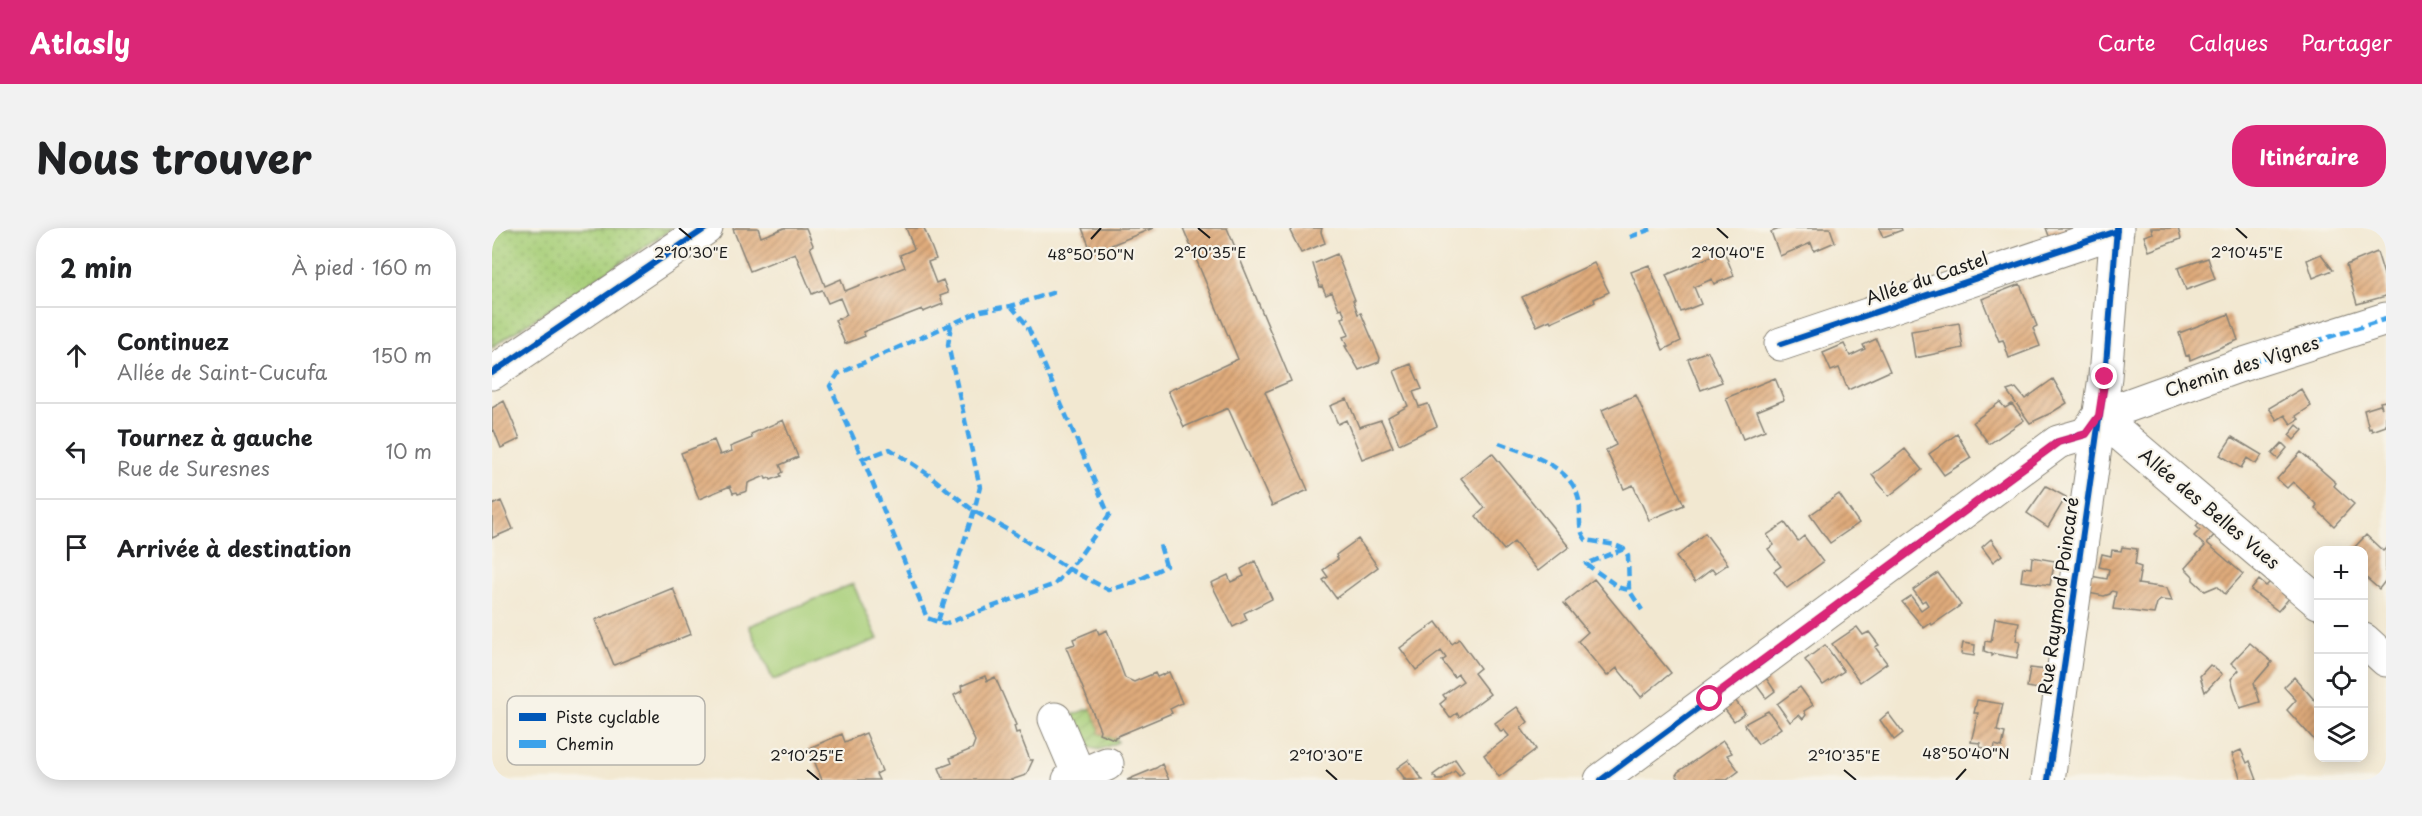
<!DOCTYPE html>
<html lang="fr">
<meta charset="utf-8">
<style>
:root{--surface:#fff;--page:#f2f2f2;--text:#202124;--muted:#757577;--line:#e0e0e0;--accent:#db2777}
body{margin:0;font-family:"Playpen Sans",sans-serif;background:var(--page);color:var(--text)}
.controls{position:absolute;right:18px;bottom:18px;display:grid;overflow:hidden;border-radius:12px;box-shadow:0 3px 15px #0003}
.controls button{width:54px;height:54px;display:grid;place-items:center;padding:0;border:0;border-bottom:2px solid var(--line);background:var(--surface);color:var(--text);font:30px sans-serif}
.stop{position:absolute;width:18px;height:18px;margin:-14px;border:4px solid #db2777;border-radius:50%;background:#fff}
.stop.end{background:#db2777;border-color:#fff;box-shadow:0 2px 6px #0008}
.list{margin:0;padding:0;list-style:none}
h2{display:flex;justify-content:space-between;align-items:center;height:78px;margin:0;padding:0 24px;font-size:26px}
h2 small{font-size:20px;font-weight:400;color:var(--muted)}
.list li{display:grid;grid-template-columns:39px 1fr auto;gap:18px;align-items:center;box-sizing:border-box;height:96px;padding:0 24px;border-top:2px solid var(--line)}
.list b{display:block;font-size:22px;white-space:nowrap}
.list p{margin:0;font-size:20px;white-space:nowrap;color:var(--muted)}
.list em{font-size:20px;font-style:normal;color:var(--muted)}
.icon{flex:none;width:33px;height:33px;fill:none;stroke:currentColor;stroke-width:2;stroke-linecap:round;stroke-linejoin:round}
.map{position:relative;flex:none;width:1894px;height:552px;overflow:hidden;border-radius:24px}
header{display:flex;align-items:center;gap:36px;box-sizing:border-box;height:84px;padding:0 30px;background:var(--accent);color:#fff}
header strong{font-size:28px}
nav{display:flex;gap:33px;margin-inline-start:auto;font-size:21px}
.intro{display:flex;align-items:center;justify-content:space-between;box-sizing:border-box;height:144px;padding:0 36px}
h1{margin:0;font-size:42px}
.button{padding:15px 27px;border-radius:24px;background:var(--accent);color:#fff;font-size:21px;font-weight:700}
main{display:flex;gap:36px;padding:0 36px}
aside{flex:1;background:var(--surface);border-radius:24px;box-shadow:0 3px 15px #0003}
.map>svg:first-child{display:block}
</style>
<header>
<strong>Atlasly</strong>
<nav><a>Carte</a><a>Calques</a><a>Partager</a></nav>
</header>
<div class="intro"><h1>Nous trouver</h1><a class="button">Itinéraire</a></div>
<main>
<aside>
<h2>2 min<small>À pied · 160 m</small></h2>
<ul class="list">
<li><svg class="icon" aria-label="ahead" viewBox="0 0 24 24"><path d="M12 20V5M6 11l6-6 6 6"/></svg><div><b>Continuez</b><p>Allée de Saint-Cucufa</p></div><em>150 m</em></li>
<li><svg class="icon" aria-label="left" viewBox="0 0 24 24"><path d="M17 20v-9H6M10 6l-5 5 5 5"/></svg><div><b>Tournez à gauche</b><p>Rue de Suresnes</p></div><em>10 m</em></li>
<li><svg class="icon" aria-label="arrive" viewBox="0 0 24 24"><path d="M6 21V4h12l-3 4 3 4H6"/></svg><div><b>Arrivée à destination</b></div></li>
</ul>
</aside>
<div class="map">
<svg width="1894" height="552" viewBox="0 0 1894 552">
<defs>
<pattern id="grass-dots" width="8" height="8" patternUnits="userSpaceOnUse" patternTransform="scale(1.5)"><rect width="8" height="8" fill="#a8cf79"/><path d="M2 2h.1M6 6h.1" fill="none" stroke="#90b168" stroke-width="1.8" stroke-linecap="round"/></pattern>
<pattern id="garden-furrows" width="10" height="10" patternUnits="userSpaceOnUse" patternTransform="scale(1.5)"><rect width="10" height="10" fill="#a8cf79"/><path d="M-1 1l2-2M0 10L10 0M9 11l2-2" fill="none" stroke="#90b168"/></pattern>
<pattern id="building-hatch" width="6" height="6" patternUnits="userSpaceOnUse" patternTransform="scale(1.5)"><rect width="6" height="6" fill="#dfab7b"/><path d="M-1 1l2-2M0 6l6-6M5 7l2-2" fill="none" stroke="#b48a64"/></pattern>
</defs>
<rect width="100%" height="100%" fill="#f7f3e8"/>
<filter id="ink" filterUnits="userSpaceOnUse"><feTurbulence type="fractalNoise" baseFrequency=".0167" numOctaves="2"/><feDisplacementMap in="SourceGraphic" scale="12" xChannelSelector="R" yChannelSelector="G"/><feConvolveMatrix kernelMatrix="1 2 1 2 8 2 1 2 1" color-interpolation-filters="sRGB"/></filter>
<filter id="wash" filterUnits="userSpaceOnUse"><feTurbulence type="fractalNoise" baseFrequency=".008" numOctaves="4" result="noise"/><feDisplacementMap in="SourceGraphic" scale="24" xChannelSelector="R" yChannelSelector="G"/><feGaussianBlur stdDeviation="1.35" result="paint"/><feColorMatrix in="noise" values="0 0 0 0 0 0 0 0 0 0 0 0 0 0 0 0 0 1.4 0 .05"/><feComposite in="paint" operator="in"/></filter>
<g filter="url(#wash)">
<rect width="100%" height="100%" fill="#f2e8d1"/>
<path fill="url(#grass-dots)" stroke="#62764a" stroke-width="1.5" d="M0 0H181L0 119Z"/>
<path fill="url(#garden-furrows)" stroke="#62764a" stroke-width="1.5" d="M599 480 608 502 607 505 622 511 623 509 626 514 607 522 593 518 580 487Z"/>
<path fill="#a8cf79" stroke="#62764a" stroke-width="1.5" d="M361 356 386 411 281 452 257 398Z"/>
<g id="blocks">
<path fill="url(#building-hatch)" d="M244 0H266L269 9 292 0H314L321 17 318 19 333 58 349 51 353 63 413 39 408 27 422 21 414 0H432L444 31 436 34 444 55 451 52 456 65 448 68 451 76 431 84 430 81 371 104 373 108 353 116 343 92 355 87 348 70 336 75 330 62 320 66 303 25 258 43 241 1Z
M590 0H661L600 25Z
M691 0H735L799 153 773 164 816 262 780 278 736 180 692 199 676 163 746 131Z
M799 0H830L829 4 833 15 809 25 798 3 800 2Z
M1290 0H1338L1343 14 1322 23 1319 15 1288 28 1279 4Z
M1387 0H1409L1410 2 1391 9Z
M1554 0H1592L1559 13Z
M1659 0H1686L1689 11 1657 23 1652 8 1661 5Z
M1232 23 1242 48 1222 56 1220 51 1202 59 1209 76 1189 84 1174 47Z
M1885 24 1894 53V68L1865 76 1854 37Z
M845 26 863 72H861L866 86 869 85 888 130 887 134 867 142 853 118H855L851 109 857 107 850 90 853 89 850 80 847 81 840 64 834 67 830 58 828 59 821 36Z
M1829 26 1841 42 1821 50 1815 32Z
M1716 30 1723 51 1694 62 1686 40Z
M1102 35 1117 64 1102 71 1103 74 1059 94 1058 92 1045 98 1030 69Z
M1157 37 1189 113 1171 122 1139 44Z
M1528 56 1545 98 1541 100 1548 118 1517 130 1511 112 1507 113 1490 71Z
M1737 86 1746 112 1698 132 1697 127 1694 128 1687 105Z
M1467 95 1471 120 1423 130 1419 103Z
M1384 111 1398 143 1356 162 1347 140 1339 143 1331 125 1352 116 1358 128 1373 121 1371 117Z
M1216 123 1230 154 1209 162 1196 131Z
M919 136 930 161 921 164 926 176 927 179 936 176 945 198 907 216 896 189 916 178 902 143Z
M1283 150 1292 172 1265 183 1273 202 1251 211 1234 170Z
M1561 151 1575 175 1559 185 1538 195 1515 163 1524 160 1533 171Z
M1809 161 1819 178 1804 188 1807 191 1799 196 1793 187 1785 192 1777 180Z
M1144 167 1192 277 1157 292 1141 257 1132 261 1114 222 1124 217 1110 182Z
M855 171 867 199 889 192 901 219 870 231 854 192 846 196 838 178Z
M12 173 28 211 9 220 2 202 0 203V180Z
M1894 173V198L1880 203 1879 200 1877 201 1872 182 1888 177 1890 180 1888 174Z
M1508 174 1513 180 1520 176 1532 192 1497 216 1481 194Z
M291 192 306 229 288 237 291 244 288 246 289 248 279 252 278 250 274 251 273 248 256 255 255 263 246 266 245 264 241 265 238 258 207 271 189 225 222 212 228 227 240 223 238 219 260 210 259 206Z
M1805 197 1811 202 1802 212 1797 207Z
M1465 206 1479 230 1452 247 1437 226Z
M1740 209 1770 227 1764 236 1755 230 1749 240 1728 227Z
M1790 215 1795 220 1786 231 1780 226Z
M1413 221 1430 242 1397 268 1380 247Z
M1809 224 1844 255 1842 258 1862 276 1842 298 1823 280 1825 277 1801 254 1795 260 1785 251Z
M1000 225 1077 319 1046 343 1022 314 1012 322 984 288 993 280 969 250Z
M1554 258 1574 269 1556 299 1535 285Z
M1347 266 1367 295 1338 315 1318 287Z
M9 273 21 301 0 310V277Z
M1712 289 1727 302 1715 315 1751 346 1733 366 1725 358 1713 363 1701 352V348L1693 340 1713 318 1702 308 1708 302 1704 298Z
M1293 295 1306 313 1312 308 1331 334 1295 360 1282 343 1289 338 1276 321 1282 317 1275 307Z
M1213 305 1236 336 1223 345 1220 341 1203 354 1184 329Z
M1874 307 1891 323 1894 320V352L1887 361 1872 348V322H1860Z
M866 311 886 339 844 370 831 352 836 349 831 342 846 331 844 327Z
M1499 311 1510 327 1501 334 1490 319Z
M1630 319 1645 321 1643 337 1649 339 1646 356 1675 360 1680 373 1669 372 1665 375 1662 386 1621 381 1624 364 1620 363 1618 366 1612 368 1596 365 1598 348 1615 351 1617 341 1607 339 1610 326 1619 328 1620 322 1629 323Z
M1540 329 1563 333 1558 357 1529 353 1531 339 1539 340Z
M763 333 780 371 752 385 755 392 741 399 719 355 736 347 739 354 752 348 749 341Z
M1446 345 1469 377 1440 397 1439 395 1432 400 1410 374 1419 368 1429 382 1436 377 1433 372 1430 374 1421 362Z
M1102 351 1179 445 1149 469 1125 440 1115 448 1086 413 1096 404 1072 375Z
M1767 352 1774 358 1778 354 1801 366 1786 383 1759 362Z
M181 360 199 406 122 437 103 392Z
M1503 390 1527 394 1524 413 1528 414 1525 430 1503 426 1500 428V426L1492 423 1493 413 1499 414Z
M944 394 960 416 967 411 988 440 982 445 998 466 967 489 965 485 958 490 948 476 954 471 951 467 971 453 966 446 962 449 950 433 954 430 949 423 924 442 908 420Z
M1365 399 1371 407 1377 404 1387 417 1383 419 1395 435 1368 454 1340 416Z
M605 401 607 406 615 402 633 450 642 454 663 445 665 449 677 444 690 475 678 481 680 485 623 509 622 511 607 505 608 502 574 419 583 416 581 411Z
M1471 415 1483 417 1482 428 1469 426Z
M1758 415 1780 434 1762 455 1768 474 1748 480 1739 451 1747 442 1739 435Z
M1333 417 1352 443 1331 457 1313 432Z
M1718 437 1730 446 1713 464 1708 448Z
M1538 440 1555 442 1552 462 1535 459Z
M1270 444 1283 463 1274 470 1260 451Z
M493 448 495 453 503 449 524 497 522 498 524 505 527 504 538 532H541L534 547 519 552H452L447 540 460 535 458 530 480 521 483 513 462 467 470 463 469 458Z
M1802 449 1826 476V516L1795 482 1804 472 1792 459Z
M1308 459 1321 477 1312 483 1314 487 1311 491 1307 487 1298 494 1285 476Z
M1239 467 1253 485 1242 493 1228 475Z
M1485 472 1511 476 1505 503 1513 505 1510 519 1503 517 1502 522 1487 519 1488 515 1479 514 1486 485H1482Z
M1025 479 1036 494 1029 500 1044 521 1007 549 992 527 1017 508 1012 502 1009 504 1003 495Z
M1276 483 1289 500 1266 516 1252 496Z
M1396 485 1411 505 1402 512 1388 492Z
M374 505 390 543 384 546 387 552H330L317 520 350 506 353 514Z
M1231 513 1240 525 1235 527 1247 543 1235 552H1188L1184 547 1186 544Z
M1749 522 1755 535 1758 533 1765 552H1749L1740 526Z
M963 531 972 544 967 548 963 543 950 552H945L941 547Z
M916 532 931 552H911L913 551 905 540Z
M670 536 677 552H635L664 540Z"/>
</g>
</g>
<g filter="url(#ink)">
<use href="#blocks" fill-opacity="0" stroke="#878276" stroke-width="1.5"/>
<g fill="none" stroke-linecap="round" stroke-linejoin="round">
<g stroke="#878276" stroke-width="35">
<path id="minor" d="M1289 116 1625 3
M0 145 214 0
M1607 188 1746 138 1894 91
M1607 188 1826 374
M1872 412 1894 432
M563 491 589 552
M577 552 615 536
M1109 552 1566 214 1594 206 1607 188
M1556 552 1613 149 1625 0"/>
</g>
<use href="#minor" stroke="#fff" stroke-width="33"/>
<path stroke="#3da2ea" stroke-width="4.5" stroke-dasharray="9 4.5" stroke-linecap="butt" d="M1138 9 1162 0
M519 78 535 97 617 287 584 333 563 356 452 396 435 390 371 231 338 158 346 146 489 83 519 78 563 64
M1746 138 1894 91
M1007 215C1036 226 1079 237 1087 272 1090 287 1084 299 1094 312L1123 317 1132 321 1136 328 1137 362 1150 382
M371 231 398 221 437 247 482 283 523 306 577 341 617 362 643 354 674 338 668 317
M1132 321 1094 336 1128 360 1137 362
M446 393 482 283 488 259 456 117 459 97"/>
<g stroke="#f7f3e8" stroke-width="10">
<path id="cycleway" d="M1289 116 1625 3
M0 145 214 0
M1109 552 1566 214 1594 206 1607 188
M1556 552 1613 149 1625 0"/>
</g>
<use href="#cycleway" stroke="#0057b8" stroke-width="6"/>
</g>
</g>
<g fill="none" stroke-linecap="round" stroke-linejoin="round" filter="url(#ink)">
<path stroke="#db2777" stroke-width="8" d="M1218 471 1566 214 1594 206 1607 188 1613 149"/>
</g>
<path fill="none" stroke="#1c1c1c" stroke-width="2" d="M187 0 199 10M706 0 718 10M1225 0 1236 10M1744 0 1755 10M599 11 609 0M315 542 327 552M834 542 845 552M1352 542 1364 552M1464 552 1474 541"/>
<g text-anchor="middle" stroke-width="4.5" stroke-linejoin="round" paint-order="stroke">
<g font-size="18" fill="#1c1c1c" stroke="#f7f3e8">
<text transform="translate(1435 51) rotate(-19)" y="6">Allée du Castel</text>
<text transform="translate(1750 139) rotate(-18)" y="6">Chemin des Vignes</text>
<text transform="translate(1717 281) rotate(40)" y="6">Allée des Belles Vues</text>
<text transform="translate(1567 368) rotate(-82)" y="6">Rue Raymond Poincaré</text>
</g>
</g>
<rect x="15" y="468" width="198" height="69" rx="9" fill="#f7f3e8" stroke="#b5b2ab" stroke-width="1.5"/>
<rect x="27" y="485" width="27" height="8" fill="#0057b8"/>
<rect x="27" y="512" width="27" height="8" fill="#3da2ea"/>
<g font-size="16" fill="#1c1c1c">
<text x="64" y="495">Piste cyclable</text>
<text x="64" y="522">Chemin</text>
</g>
<g font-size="15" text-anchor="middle" fill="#1c1c1c" stroke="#f7f3e8" stroke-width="4.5" stroke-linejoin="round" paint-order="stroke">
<text x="199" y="30">2°10'30"E</text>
<text x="1755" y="30">2°10'45"E</text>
<text x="718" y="30">2°10'35"E</text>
<text x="1236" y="30">2°10'40"E</text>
<text x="599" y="32">48°50'50"N</text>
<text x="1474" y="531">48°50'40"N</text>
<text x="315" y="533">2°10'25"E</text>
<text x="834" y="533">2°10'30"E</text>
<text x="1352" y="533">2°10'35"E</text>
</g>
</svg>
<div class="controls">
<button>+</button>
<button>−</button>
<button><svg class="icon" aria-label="locate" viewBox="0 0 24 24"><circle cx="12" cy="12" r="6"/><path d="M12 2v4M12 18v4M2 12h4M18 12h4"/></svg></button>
<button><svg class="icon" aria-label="layers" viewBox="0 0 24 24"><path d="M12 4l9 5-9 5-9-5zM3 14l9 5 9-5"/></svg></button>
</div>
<div class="stop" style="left:1218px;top:471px"></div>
<div class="stop end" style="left:1613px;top:149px"></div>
</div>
</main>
